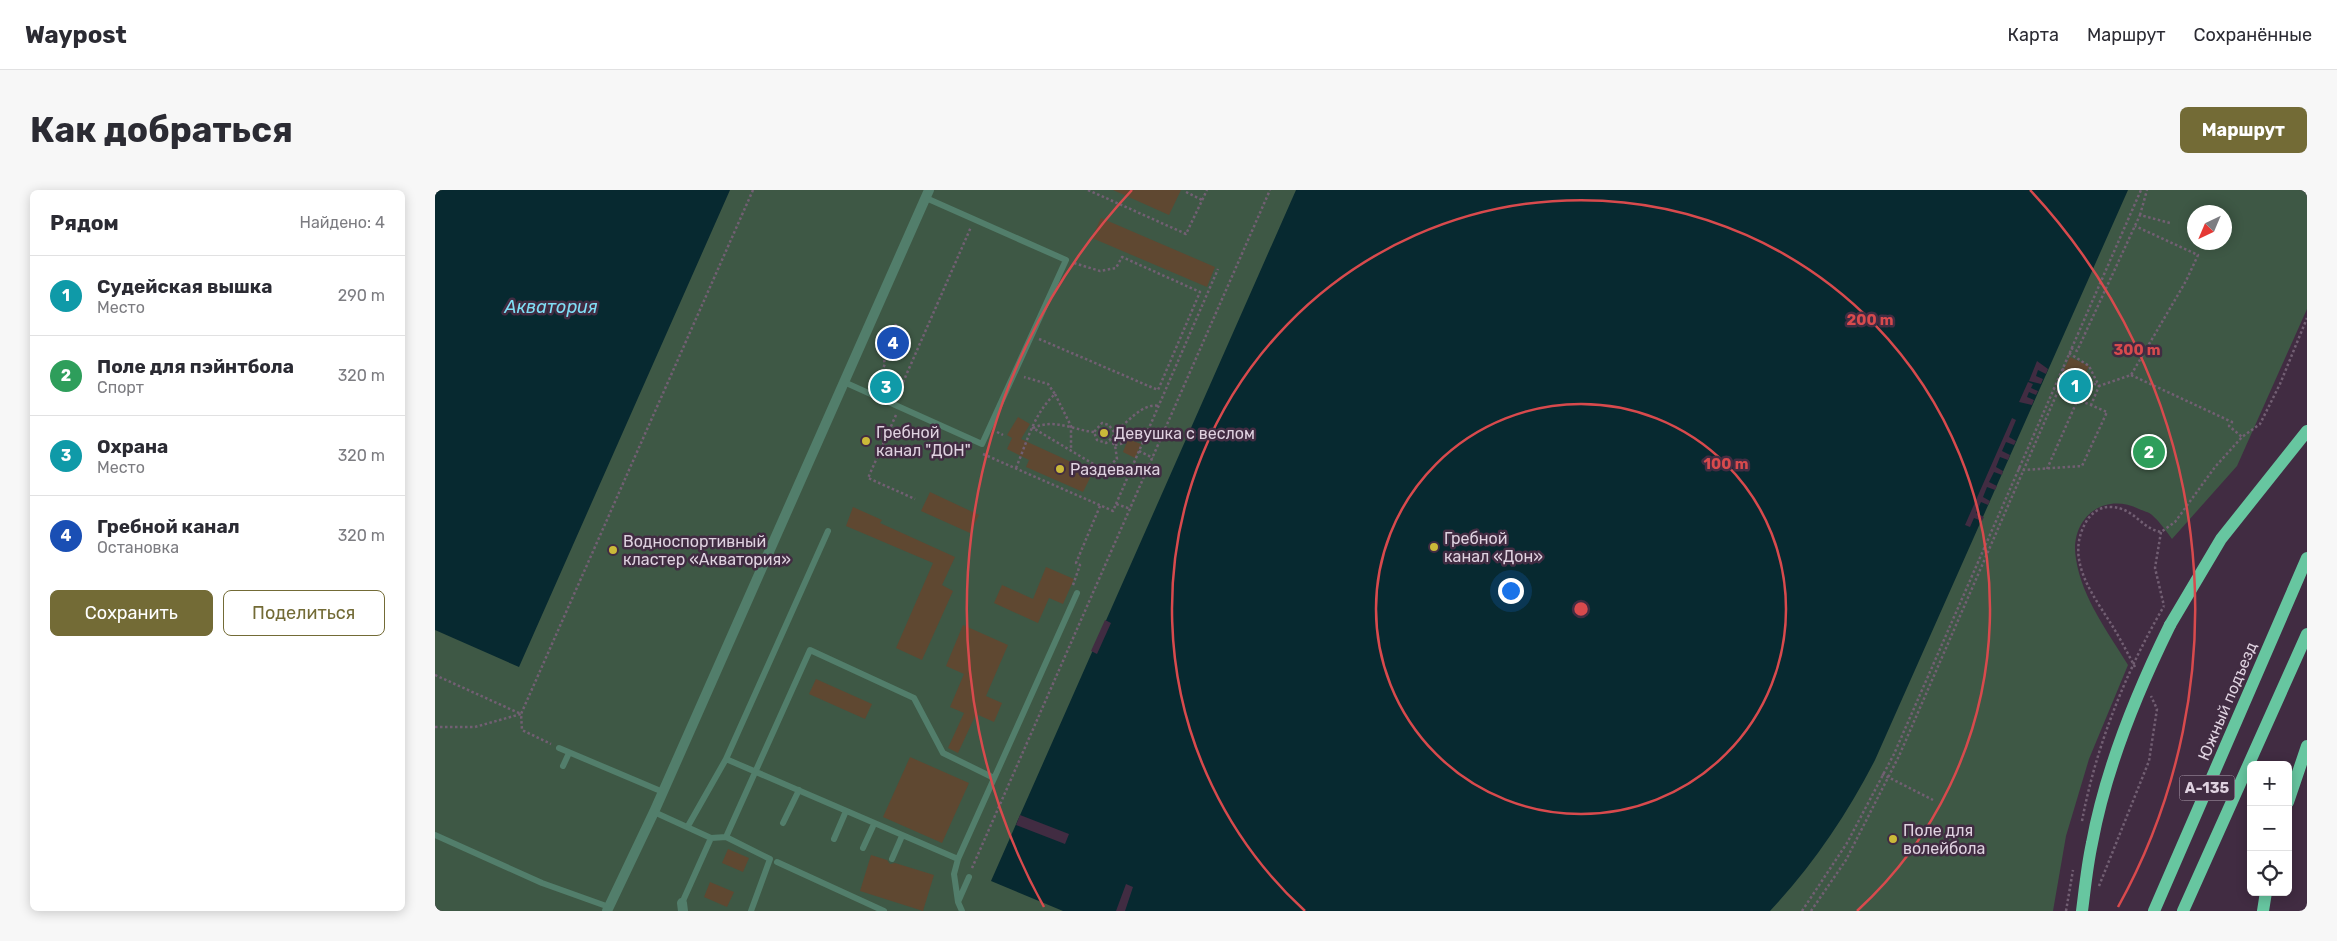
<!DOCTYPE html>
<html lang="ru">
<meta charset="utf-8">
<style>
:root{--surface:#fff;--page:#f7f7f7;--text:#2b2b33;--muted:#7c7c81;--line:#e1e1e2;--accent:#736b36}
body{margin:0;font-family:Rubik,sans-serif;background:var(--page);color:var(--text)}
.controls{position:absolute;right:15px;bottom:15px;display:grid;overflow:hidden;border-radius:8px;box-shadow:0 2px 12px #0003}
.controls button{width:45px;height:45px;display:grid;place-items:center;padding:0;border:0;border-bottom:1px solid var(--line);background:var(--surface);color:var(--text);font:25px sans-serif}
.compass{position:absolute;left:1752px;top:15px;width:45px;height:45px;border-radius:50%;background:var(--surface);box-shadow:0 2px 12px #0003;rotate:224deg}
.you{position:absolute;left:1075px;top:400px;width:18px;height:18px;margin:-12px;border:4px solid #fff;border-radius:50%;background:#1a73e8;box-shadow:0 0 0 8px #1a73e833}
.badge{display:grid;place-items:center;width:32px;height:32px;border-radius:50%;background:var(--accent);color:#fff;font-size:16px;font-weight:700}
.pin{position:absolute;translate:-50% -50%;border:2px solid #fff;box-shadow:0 1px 5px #0006}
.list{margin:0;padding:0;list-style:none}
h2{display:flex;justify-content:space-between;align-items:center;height:65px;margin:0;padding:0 20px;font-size:21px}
h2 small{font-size:16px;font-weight:400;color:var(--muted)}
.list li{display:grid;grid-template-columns:32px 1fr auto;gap:15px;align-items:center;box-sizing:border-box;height:80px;padding:0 20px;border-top:1px solid var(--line)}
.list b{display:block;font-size:19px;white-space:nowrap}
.list p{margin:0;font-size:16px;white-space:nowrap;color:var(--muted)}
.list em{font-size:16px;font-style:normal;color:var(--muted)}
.actions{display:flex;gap:10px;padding:15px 20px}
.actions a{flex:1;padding:11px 0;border:1px solid var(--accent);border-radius:8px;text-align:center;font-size:18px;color:var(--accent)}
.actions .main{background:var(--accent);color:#fff}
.icon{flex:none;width:28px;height:28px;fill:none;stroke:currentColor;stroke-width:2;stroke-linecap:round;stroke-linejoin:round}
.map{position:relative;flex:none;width:1872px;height:721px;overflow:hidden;border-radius:8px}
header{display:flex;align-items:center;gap:30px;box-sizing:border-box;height:70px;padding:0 25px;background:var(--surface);border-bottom:1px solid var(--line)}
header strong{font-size:24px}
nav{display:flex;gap:28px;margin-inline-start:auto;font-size:18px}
.intro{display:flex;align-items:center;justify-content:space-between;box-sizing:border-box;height:120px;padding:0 30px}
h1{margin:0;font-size:35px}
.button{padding:12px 22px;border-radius:8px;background:var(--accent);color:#fff;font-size:18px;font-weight:700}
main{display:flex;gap:30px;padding:0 30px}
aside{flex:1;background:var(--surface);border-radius:8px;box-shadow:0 2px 12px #0003}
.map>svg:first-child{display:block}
</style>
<header>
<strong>Waypost</strong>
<nav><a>Карта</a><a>Маршрут</a><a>Сохранённые</a></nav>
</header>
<div class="intro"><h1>Как добраться</h1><a class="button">Маршрут</a></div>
<main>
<aside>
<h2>Рядом<small>Найдено: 4</small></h2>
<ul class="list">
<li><span class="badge" style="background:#0f9aa8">1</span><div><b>Судейская вышка</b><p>Место</p></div><em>290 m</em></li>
<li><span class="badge" style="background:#2e9e5b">2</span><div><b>Поле для пэйнтбола</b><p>Спорт</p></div><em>320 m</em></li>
<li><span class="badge" style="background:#0f9aa8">3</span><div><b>Охрана</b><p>Место</p></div><em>320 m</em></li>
<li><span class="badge" style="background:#1a4fb4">4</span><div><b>Гребной канал</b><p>Остановка</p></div><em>320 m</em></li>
</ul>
<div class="actions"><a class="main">Сохранить</a><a>Поделиться</a></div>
</aside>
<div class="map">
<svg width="1872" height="721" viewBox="0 0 1872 721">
<rect width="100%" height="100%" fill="#412c42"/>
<path fill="#3e5845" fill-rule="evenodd" d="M0 0H1872V119L1802 276 1737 349C1731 341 1725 332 1717 325 1714 322 1708 321 1704 319 1667 301 1634 330 1641 369 1647 408 1673 442 1693 475L1654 569 1631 646 1618 721H0ZM1760 22H1790V52H1760Z"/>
<path fill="#072930" d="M0 0H295L84 477 0 440Z
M861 0H1693L1440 570C1412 625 1377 676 1335 721H628L556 691Z"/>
<path fill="#412c42" d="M1602 171 1613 179 1611 184 1603 180 1601 186 1608 189 1606 194 1594 191Z
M1593 192 1598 194 1596 198 1603 201 1601 205 1594 202 1592 207 1599 210 1597 215 1584 212Z
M1577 228 1581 230 1574 247 1581 251 1579 255 1571 252 1567 261 1575 265 1573 270 1565 267 1561 277 1568 281 1567 285 1559 282 1554 292 1562 296 1560 300 1552 297 1548 307 1555 311 1553 315 1546 312 1541 323 1549 327 1547 331 1539 328 1535 337 1530 335Z
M670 430 676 433 662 464 656 461Z
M585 625 634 644 630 654 581 635Z
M691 694 698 697 690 721H681Z"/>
<path fill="#5f4831" d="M678 0H746L734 25Z
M666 28 780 77 772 97 657 48Z
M1635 167 1654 176 1641 205 1621 196Z
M583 227 595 234 586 249 658 282 648 302 591 277 594 270 572 259 577 248 572 245Z
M693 249 706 254 700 268 688 262Z
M495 302 544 325 535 343 486 321Z
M418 317 447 330 445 333 520 367 507 395 518 401 487 470 461 458 498 373 411 336Z
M611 377 639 389 628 414 614 408 603 433 559 413 567 395 598 409Z
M528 435 573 455 551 506 567 513 559 532 541 524 523 563 513 558 529 523 515 517 529 484 511 476Z
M381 489 437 514 430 529 374 504Z
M475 567 534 593 507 653 448 627Z
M293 659 314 668 308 682 287 673Z
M436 665 452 670 455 674 460 673 499 685 488 721 425 701Z
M275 692 299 702 292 717 269 707Z"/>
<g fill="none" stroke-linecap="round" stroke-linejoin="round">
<path stroke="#725f73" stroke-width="2.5" stroke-dasharray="2.5 2.5" stroke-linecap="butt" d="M653 0 751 44 772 0
M751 2 767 10
M1705 25 1712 0
M604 149 723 200 765 102 687 67 681 78 665 81 639 73
M1636 158 1642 161 1705 25 1735 33
M1634 163 1654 176 1664 196 1656 215
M1627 179 1664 196 1696 185 1751 91 1763 65 1700 36
M1696 185 1797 232 1794 236 1807 247
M440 195 450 174 447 162 461 134
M620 204 636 236V260
M462 206 536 37
M461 225 433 288 480 309
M562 242 568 245
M659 242C638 240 620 228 598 238L665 278 675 275 682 269 680 255 675 251
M679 242 674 235 667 233 659 242 662 250 671 253 678 247 679 242C692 234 707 212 724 216
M680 255 690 253
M704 261 718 268
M548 264 678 321 681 314 696 319
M581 278C592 252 599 223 620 204L613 194 589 187
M1583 278 1589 280 1647 276 1672 222 1623 201
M1612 279 1643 209
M681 314 783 79
M1726 342 1720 378 1729 416
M638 395 645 375 641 373 665 316
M1700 477C1693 464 1686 450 1678 437 1659 406 1629 370 1651 332 1656 323 1666 316 1676 317 1700 318 1705 338 1726 342L1740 332 1780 277 1807 247 1825 234 1845 194 1872 128
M0 485 86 524 318 0
M0 537H40L86 524 87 540 116 554
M1447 584 1498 610
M537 678 835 0
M1664 696 1714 571 1722 519 1716 506
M1367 721 1412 653 1459 564 1706 0
M1376 721 1411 670 1464 566 1623 201 1618 198"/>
<path stroke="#527e6b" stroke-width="6" d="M409 192 547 254 631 70 491 8
M124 558 228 602
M291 569 523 669
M128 576 134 563
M219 622 276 648
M348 633 364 600
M253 636 291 569 393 341
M0 645 107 693 174 717
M291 647 375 460 479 508 508 563 559 588
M399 649 411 621
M428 658 439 634
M457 669 467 646
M342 672 449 721
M523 712 519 684 523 669 642 403
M247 713 276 648 291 647 335 669 316 721
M527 721 523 712 534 687"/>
<path stroke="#527e6b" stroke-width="10" d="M247 713 248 721
M172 721 219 622 494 0"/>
<path stroke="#67c6a0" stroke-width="12" d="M1735 435 1786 349 1872 241
M1853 612 1872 556
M1719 721 1872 368
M1748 721 1872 444
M1828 721 1831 702"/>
<path stroke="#725f73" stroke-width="2.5" stroke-dasharray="2.5 2.5" stroke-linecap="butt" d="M1647 631C1661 556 1691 481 1729 416
M1631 721 1638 680"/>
<path stroke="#67c6a0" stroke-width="12" d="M1647 721C1650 698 1652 676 1657 653 1671 577 1701 504 1735 435"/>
</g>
<g fill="none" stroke="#d84a4d" stroke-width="2.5">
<circle cx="1146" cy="419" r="205"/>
<path d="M870 721A409 409 0 1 1 1422 721"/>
<path d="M609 717A614 614 0 0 1 697 0M1595 0A614 614 0 0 1 1683 717"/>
</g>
<g fill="#cbb939" stroke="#412c42" stroke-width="2">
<circle cx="669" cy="243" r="5"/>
<circle cx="431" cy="251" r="5"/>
<circle cx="625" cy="279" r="5"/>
<circle cx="999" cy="357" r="5"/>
<circle cx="178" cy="360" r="5"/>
<circle cx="1458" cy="649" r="5"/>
</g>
<g text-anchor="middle" stroke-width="5" stroke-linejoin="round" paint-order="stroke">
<rect fill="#412c42" stroke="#b0a0b1" stroke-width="1" x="1744.5" y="585.5" width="55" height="25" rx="4"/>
<g font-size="15" font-weight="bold" fill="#dfd2e0">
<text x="1772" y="603">А-135</text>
</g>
<g font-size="16" fill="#dfd2e0" stroke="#412c42" text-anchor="start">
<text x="441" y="248">Гребной<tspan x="441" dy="18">канал "ДОН"</tspan></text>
<text x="679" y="249">Девушка с веслом</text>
<text x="635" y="285">Раздевалка</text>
<text x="1009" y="354">Гребной<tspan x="1009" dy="18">канал «Дон»</tspan></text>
<text x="188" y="357">Водноспортивный<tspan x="188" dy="18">кластер «Акватория»</tspan></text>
<text x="1468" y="646">Поле для<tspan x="1468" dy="18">волейбола</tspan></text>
</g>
<g font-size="16" fill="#dfd2e0" stroke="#412c42">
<text transform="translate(1792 511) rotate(-67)" y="6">Южный подъезд</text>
</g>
<g font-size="18" font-style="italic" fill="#7fdef5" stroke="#412c42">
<text x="116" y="123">Акватория</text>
</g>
</g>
<circle cx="1146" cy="419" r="8" fill="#d84a4d" stroke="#412c42" stroke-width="2.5"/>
<g font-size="15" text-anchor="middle" font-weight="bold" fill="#d84a4d" stroke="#412c42" stroke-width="5" stroke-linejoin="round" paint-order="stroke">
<text x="1435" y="135">200 m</text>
<text x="1702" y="165">300 m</text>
<text x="1291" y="279">100 m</text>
</g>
</svg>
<div class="controls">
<button>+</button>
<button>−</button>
<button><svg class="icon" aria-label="locate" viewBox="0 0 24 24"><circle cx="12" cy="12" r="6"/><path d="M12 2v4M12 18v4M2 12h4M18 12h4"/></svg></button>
</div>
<svg class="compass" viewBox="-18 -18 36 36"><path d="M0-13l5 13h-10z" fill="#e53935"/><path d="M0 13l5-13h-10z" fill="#7c7c81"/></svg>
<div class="you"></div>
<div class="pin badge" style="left:1640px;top:196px;background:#0f9aa8">1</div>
<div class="pin badge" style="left:1714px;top:262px;background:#2e9e5b">2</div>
<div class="pin badge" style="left:451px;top:197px;background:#0f9aa8">3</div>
<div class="pin badge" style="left:458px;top:153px;background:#1a4fb4">4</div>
</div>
</main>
